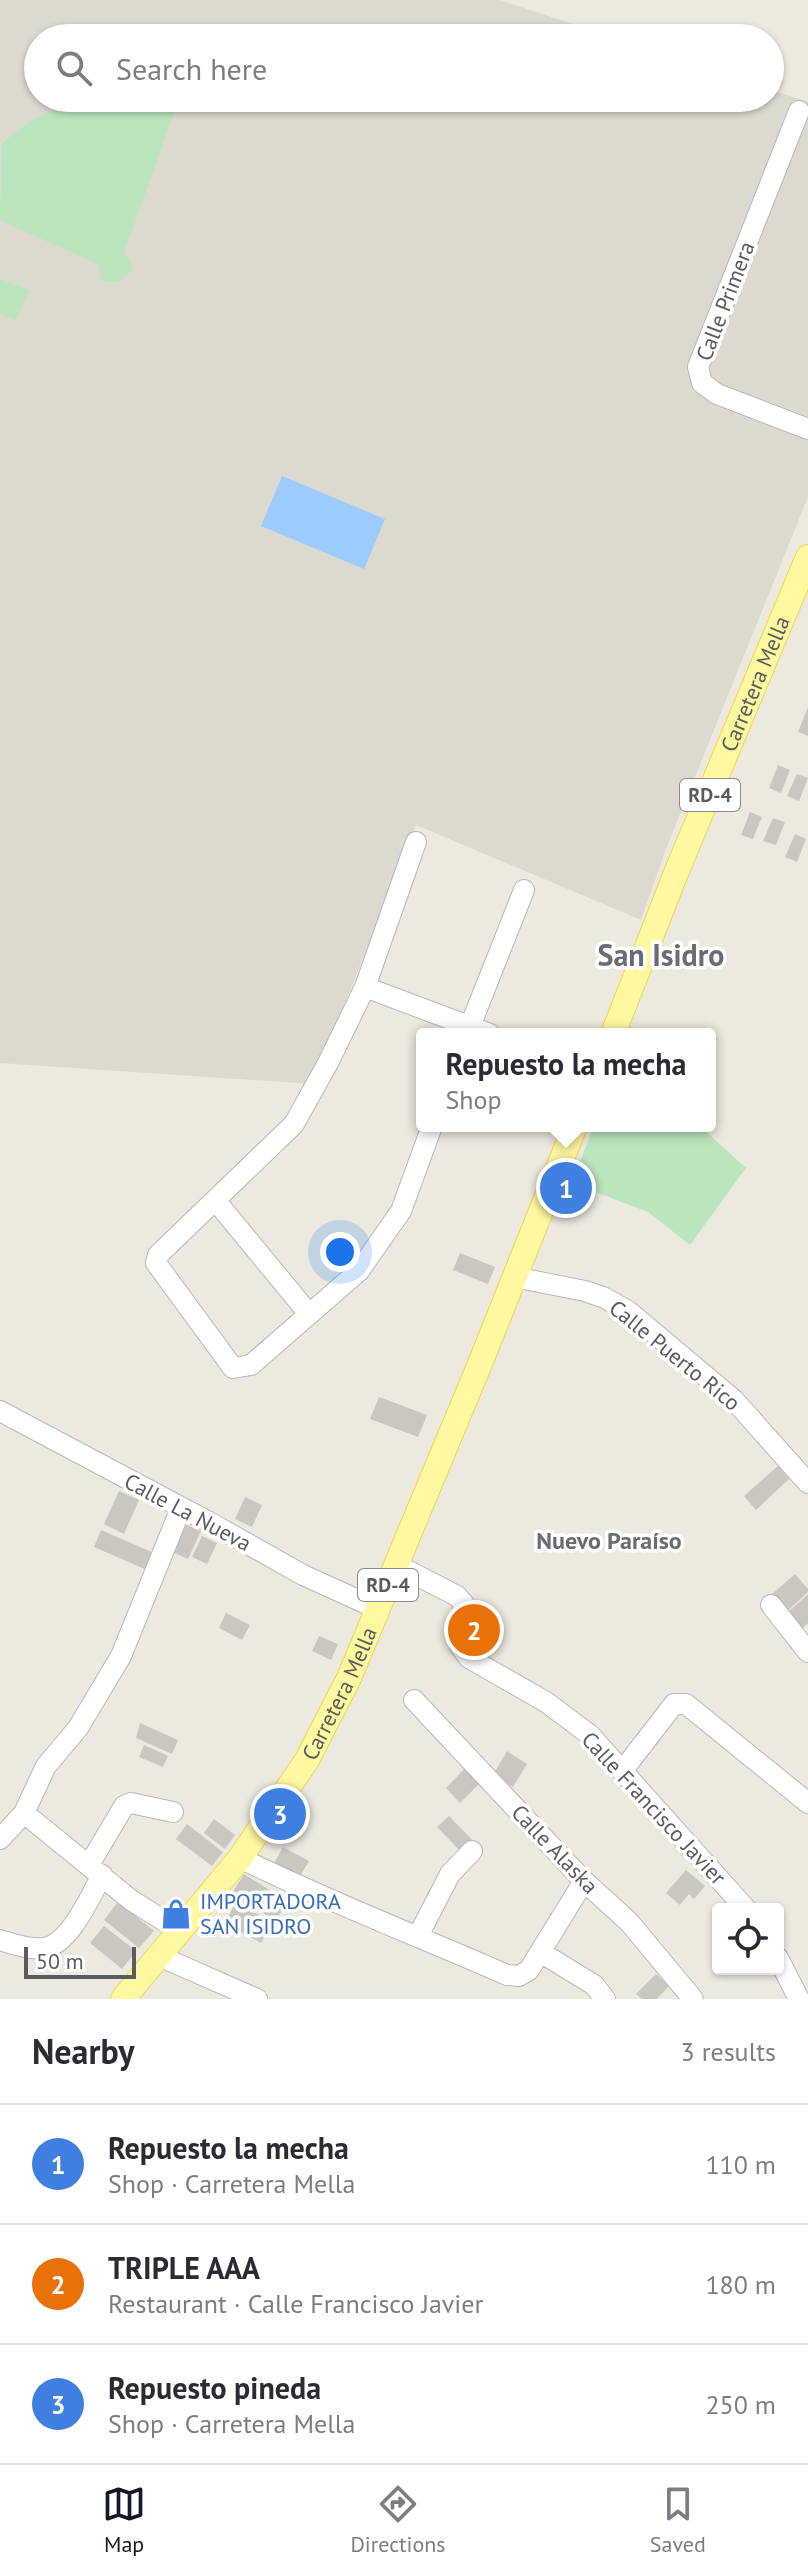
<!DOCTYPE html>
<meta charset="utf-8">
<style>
:root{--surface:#fff;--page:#f2f2f3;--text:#2b2b33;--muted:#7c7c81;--line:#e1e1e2;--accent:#111827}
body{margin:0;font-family:"PT Sans",sans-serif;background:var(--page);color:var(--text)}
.controls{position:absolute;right:24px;bottom:24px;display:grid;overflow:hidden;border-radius:8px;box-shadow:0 2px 6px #0004}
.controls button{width:72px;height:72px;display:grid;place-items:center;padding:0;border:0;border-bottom:2px solid var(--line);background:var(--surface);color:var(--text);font:40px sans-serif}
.scale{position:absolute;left:24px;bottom:20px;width:112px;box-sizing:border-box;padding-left:8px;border:4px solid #585c61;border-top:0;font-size:22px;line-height:28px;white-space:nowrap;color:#585c61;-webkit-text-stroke:6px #fff;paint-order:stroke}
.you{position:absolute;left:340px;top:1252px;width:28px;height:28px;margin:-20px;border:6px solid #fff;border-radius:50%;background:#1a73e8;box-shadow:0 0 0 12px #1a73e833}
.badge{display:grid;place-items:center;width:52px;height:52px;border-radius:50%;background:var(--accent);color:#fff;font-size:26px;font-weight:700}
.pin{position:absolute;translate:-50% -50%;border:4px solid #fff;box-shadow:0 2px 8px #0006}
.popup{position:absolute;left:416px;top:1028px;width:300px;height:104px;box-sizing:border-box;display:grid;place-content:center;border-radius:8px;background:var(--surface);filter:drop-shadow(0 2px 6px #0005);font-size:26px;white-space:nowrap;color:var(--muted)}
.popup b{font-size:30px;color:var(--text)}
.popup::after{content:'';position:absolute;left:50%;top:100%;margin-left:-16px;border:16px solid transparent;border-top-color:var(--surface)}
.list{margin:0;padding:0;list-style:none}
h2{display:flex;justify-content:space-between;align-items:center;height:104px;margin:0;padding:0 32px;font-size:34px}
h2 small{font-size:26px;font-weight:400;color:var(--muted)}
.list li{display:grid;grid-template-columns:52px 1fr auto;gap:24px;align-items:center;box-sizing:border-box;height:120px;padding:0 32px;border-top:2px solid var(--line)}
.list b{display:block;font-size:30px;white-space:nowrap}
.list p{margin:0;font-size:26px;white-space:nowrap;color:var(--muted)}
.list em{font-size:26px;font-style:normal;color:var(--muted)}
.icon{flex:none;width:44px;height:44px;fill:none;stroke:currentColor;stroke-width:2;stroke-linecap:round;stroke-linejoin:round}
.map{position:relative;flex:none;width:808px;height:1999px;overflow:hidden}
.search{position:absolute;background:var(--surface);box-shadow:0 2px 6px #0004;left:24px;right:24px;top:24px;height:88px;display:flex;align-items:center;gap:20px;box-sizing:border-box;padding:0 28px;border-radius:44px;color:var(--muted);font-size:30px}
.sheet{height:464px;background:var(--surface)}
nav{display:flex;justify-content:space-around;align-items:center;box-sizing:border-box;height:112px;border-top:2px solid var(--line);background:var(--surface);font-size:22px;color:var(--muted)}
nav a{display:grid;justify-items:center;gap:4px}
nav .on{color:var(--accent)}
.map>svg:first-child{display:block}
</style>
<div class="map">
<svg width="808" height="1999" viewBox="0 0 808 1999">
<rect width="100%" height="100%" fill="#eceadf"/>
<path fill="#dcdace" d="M0 0H500L615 38H38V98H770V89L808 102V497L666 849 641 920 416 825 313 1084 0 1063Z"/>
<path fill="#bbe5be" d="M110 98H130L175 110 124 253 130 260 132 270C123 281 116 284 102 281L99 265 0 220 2 143 33 119 77 102Z
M0 279 29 290 16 320 0 314Z
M594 1126H700L746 1168 690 1245 648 1212 582 1187 576 1172Z"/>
<path fill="#9cccff" d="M282 476 385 519 364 569 261 526Z"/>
<path fill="#c9c7bf" d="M808 707V736L798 732Z
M778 765 790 770 781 793 769 788Z
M797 774 808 778 799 801 787 796Z
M750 812 762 817 753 839 741 835Z
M773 818 785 822 776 845 763 841Z
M795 834 806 839 797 862 785 857Z
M460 1253 495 1267 488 1284 453 1270Z
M379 1397 427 1415 418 1437 370 1419Z
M778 1466 789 1479 756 1510 744 1496Z
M119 1491 139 1500 124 1534 104 1524Z
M245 1497 262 1505 252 1527 235 1519Z
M183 1523 201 1531 188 1559 170 1551Z
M101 1530 154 1553 147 1570 94 1547Z
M202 1536 217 1543 207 1564 192 1557Z
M795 1574 808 1589V1592L785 1613 770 1596Z
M808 1594V1623L800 1631 786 1614Z
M226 1613 250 1625 242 1640 219 1628Z
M319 1636 338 1644 331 1660 312 1651Z
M140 1723 178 1740 172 1754 136 1738Z
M144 1745 168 1756 163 1767 139 1757Z
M507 1751 527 1764 513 1787 493 1775Z
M467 1766 482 1781 460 1803 446 1788Z
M449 1816 475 1843 463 1854 437 1827Z
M214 1819 235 1835 225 1849 204 1833Z
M187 1824 223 1852 212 1866 176 1839Z
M283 1847 309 1861 296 1883 271 1869Z
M686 1870 705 1886 694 1899 689 1894 680 1905 666 1893Z
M244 1874 288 1902 275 1921 232 1893Z
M118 1902 154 1931 139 1948 104 1920Z
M236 1902 272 1922 261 1943 225 1923Z
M104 1926 136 1951 122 1969 90 1943Z
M656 1974 669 1986 657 1999H642L636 1994Z"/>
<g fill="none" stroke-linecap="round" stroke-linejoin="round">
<g stroke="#b5b7bd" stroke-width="22">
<path id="minor" d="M799 111 698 367 702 383 717 394 808 429
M416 842 365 987 328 1063 294 1124 158 1255 156 1263 233 1368 251 1365 359 1271 401 1211 432 1126
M365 987 490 1034
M467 1034 524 890
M215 1200 309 1314
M514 1277 585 1291 605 1298 628 1311 734 1400 808 1483
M0 1411 209 1522 303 1575 378 1609
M397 1565 457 1596 464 1604 459 1636 460 1646 469 1658 546 1702 590 1735 746 1909
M771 1605 808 1652
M414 1700 584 1881 629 1922 693 1999
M623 1770 674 1704H686L808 1803
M24 1813 131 1900 180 1931
M0 1839 24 1813 46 1766 78 1728 121 1656 181 1508
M240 1858C327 1901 418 1936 507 1975L519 1976 529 1970 584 1881
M89 1865 124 1806 131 1803 173 1812
M418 1936 450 1874 472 1851
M0 1940C13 1944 30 1950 44 1948 70 1944 90 1897 102 1875
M540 1952 594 1985 605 1999
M159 1956 257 1999
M778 1958 799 1999"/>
</g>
<g stroke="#f3d451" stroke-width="26">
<g id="major">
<path id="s1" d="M613 1034 676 873 808 557"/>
<path id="s2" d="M123 1999 240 1858 307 1760 349 1678 479 1366 575 1126"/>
</g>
</g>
<use href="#minor" stroke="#fff" stroke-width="20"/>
<use href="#major" stroke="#fff8a1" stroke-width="24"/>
</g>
<defs>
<g id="shop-bare" transform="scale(2.4)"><path d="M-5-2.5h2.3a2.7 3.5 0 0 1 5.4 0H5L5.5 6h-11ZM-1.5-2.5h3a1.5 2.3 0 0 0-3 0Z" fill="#3f7fe0" stroke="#fff" stroke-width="2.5" paint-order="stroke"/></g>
</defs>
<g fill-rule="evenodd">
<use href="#shop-bare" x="176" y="1914"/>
</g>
<g text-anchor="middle" stroke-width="7" stroke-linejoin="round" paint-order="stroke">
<g fill="#fff" stroke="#8a8d90" stroke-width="2">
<rect x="680" y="779" width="60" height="32" rx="6"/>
<rect x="358" y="1569" width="60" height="32" rx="6"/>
</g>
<g font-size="20" font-weight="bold" fill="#585c61">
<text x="710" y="802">RD-4</text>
<text x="388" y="1592">RD-4</text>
</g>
<g font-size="22" fill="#585c61" stroke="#fff">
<text transform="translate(725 301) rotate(-69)" y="8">Calle Primera</text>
<text dy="8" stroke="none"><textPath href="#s1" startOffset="378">Carretera Mella</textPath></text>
<text transform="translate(675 1355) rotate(39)" y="8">Calle Puerto Rico</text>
<text transform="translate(188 1512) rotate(28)" y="8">Calle La Nueva</text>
<text dy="8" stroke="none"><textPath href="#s2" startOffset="376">Carretera Mella</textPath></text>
<text transform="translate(654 1808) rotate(47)" y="8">Calle Francisco Javier</text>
<text transform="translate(555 1849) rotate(46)" y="8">Calle Alaska</text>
</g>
<g font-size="22" fill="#366cbe" stroke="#fff" text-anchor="start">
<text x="200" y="1909">IMPORTADORA<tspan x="200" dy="25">SAN ISIDRO</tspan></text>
</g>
<g font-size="24" font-weight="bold" fill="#696d73" stroke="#fff">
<text x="609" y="1549">Nuevo Paraíso</text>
</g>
<g font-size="30" font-weight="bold" fill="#696d73" stroke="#fff">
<text x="661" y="966">San Isidro</text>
</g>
</g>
</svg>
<div class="controls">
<button><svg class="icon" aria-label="locate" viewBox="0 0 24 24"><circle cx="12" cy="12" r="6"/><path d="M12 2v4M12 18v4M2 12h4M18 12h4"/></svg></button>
</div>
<div class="scale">50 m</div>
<div class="you"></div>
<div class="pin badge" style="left:566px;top:1188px;background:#3f7fe0">1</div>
<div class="popup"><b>Repuesto la mecha</b>Shop</div>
<div class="pin badge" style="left:474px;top:1630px;background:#e8710a">2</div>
<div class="pin badge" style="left:280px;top:1814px;background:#3f7fe0">3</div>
<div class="search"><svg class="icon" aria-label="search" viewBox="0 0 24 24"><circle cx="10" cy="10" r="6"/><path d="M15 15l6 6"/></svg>Search here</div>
</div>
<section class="sheet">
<h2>Nearby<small>3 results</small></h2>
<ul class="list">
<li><span class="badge" style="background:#3f7fe0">1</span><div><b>Repuesto la mecha</b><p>Shop · Carretera Mella</p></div><em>110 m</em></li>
<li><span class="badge" style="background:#e8710a">2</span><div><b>TRIPLE AAA</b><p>Restaurant · Calle Francisco Javier</p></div><em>180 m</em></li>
<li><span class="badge" style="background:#3f7fe0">3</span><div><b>Repuesto pineda</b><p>Shop · Carretera Mella</p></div><em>250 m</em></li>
</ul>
</section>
<nav>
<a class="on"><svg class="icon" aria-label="map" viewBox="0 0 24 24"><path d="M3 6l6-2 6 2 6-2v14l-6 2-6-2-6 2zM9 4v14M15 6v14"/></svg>Map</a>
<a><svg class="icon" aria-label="directions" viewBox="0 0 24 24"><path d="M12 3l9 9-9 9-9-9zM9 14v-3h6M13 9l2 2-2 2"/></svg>Directions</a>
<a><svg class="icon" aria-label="saved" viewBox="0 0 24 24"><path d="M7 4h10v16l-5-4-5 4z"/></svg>Saved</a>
</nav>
